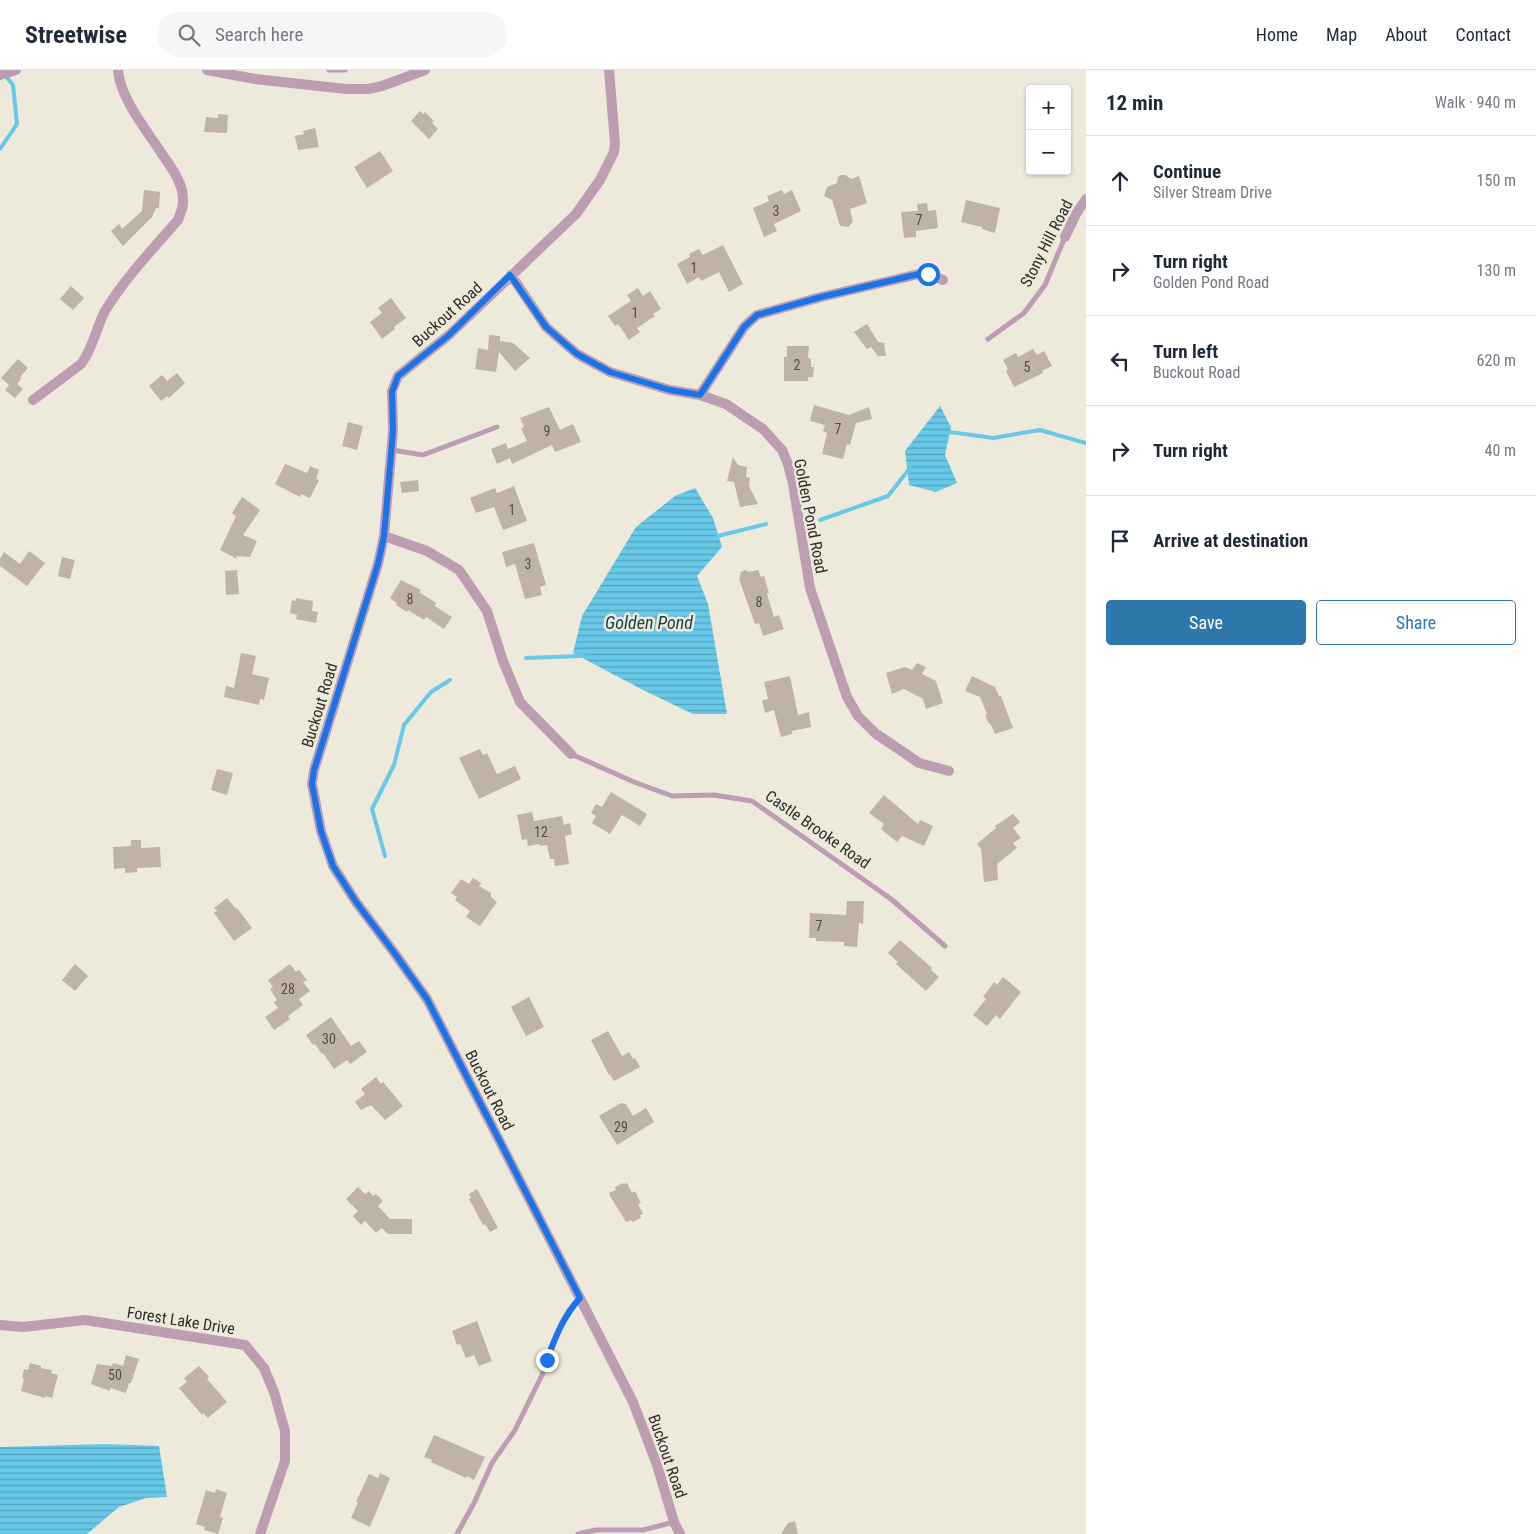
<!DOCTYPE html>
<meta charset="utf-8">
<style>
:root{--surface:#fff;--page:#f6f6f7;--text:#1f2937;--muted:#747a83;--line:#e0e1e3;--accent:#2f78ac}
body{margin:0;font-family:"Roboto Condensed",sans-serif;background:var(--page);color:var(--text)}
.controls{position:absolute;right:15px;top:15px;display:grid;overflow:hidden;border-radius:5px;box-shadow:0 1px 4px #0004}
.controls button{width:45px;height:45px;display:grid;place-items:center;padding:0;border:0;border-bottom:1px solid var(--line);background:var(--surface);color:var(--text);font:25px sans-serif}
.stop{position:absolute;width:15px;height:15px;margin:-11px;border:4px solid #1a73e8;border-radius:50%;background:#fff}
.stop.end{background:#1a73e8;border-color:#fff;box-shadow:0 1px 5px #0008}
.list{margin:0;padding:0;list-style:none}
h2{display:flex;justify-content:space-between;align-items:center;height:65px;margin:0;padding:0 20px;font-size:21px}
h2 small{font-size:16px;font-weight:400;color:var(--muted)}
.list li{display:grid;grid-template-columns:32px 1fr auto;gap:15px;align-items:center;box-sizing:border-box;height:90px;padding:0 20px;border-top:1px solid var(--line)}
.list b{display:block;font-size:19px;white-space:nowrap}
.list p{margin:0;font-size:16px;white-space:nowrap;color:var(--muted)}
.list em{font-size:16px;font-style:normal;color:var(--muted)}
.actions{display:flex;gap:10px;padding:15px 20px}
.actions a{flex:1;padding:11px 0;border:1px solid var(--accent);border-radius:5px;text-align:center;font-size:18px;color:var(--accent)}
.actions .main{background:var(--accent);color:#fff}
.icon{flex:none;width:28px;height:28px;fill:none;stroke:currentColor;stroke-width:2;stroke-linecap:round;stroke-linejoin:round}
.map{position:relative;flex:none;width:1086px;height:1464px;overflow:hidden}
header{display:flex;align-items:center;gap:30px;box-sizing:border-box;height:70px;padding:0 25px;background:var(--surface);border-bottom:1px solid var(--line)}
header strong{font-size:24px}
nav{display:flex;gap:28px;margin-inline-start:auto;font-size:18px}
.search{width:350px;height:45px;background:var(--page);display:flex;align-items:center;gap:12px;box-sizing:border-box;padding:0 18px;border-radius:28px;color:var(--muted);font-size:19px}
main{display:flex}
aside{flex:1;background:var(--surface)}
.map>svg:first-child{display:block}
</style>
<header>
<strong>Streetwise</strong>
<div class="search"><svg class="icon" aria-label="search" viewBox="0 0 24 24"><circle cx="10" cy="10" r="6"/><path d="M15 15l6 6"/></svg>Search here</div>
<nav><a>Home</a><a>Map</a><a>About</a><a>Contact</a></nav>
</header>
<main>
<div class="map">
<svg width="1086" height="1464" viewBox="0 0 1086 1464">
<defs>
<pattern id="water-rules" width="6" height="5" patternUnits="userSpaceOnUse" patternTransform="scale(1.25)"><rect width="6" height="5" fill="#67c8e7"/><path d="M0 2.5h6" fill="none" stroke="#55a3bb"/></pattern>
</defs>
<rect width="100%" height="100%" fill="#edeadc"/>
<path fill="url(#water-rules)" d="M940 336 951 357 945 385 957 413 936 422 909 415 905 381Z
M695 418 713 448 722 477 697 506 708 534 727 644H693L641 619 573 583 582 546 636 457 675 426Z
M105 1374 159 1376 167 1427 146 1428 119 1437 87 1464H0V1377Z"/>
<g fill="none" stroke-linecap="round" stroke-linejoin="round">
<path stroke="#67c8e7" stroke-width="4" d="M0 79 17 54 13 15 5 5
M947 364 950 362 993 368 1040 360 1086 373
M820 450 888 426 910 398
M716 468 718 466 766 454
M526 588 580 586 583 584
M385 786 372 739 394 695 404 655 431 622 450 610"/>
</g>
<path fill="#bfb2a9" d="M420 41 423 44 425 42 434 51 432 53 438 59 429 69 411 51Z
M218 44 228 45 227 63 204 62 206 47 218 48Z
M315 58 319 77 298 80 295 66 304 64 303 61Z
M380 81 393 101 367 118 354 97Z
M841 105H845L851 109 859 106 867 133 850 139 853 152 848 157 840 156 832 130 824 126 827 117 837 113 838 107Z
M144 120 160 122 159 138H156L152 147 123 176 111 161 119 154 122 159 142 141Z
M782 120 784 124 792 120 801 141 774 154 777 161 764 167 753 138 769 131 767 126Z
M966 130 1000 138 995 163 982 159V157L961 152Z
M927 133 928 141 936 140 938 158 916 161V167L904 168 901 142 918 141 917 134Z
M723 175 743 214 729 222 719 202 701 211 699 207 687 214 677 194 690 187 689 184 699 179 703 185Z
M71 216 84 228 73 240 60 229Z
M638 218 643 226 650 221 661 239 653 244 655 246 637 258 640 262 629 270 618 254 615 256 608 246 631 231 627 225Z
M391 228 406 248 394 257 395 259 382 269 370 252 382 243 378 238Z
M867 254 878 272 884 273 886 286H878L871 277 867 279 854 262Z
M489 265 500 266V271L513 273 530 288 515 301 499 282 496 302 475 299 478 278 488 280Z
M787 276H809L808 288 811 289V297H814L813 307H808V311H784V287H787Z
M1033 279 1037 285 1044 281 1052 296 1042 301 1043 303 1014 317 1006 301 1008 299 1003 290 1016 283 1018 287Z
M18 289 28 298 20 307 21 309 17 314 23 319 15 328 5 320 9 315 1 308Z
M177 303 185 313 169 328 167 326 161 331 149 316 162 305 167 311Z
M814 335 849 345 869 337 872 349 856 353 850 375 847 374 843 389 822 384 827 363 823 361 825 355 810 351Z
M549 337 560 360 573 354 581 372 555 382 552 375 512 394 510 388 497 394 491 379 506 373 508 379 527 371 521 358 524 357 520 348Z
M348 352 363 356 357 380 342 376Z
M733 387 738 395 747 397 746 407 750 408 749 416 758 434 740 437 734 412 727 411Z
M285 394 307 403 310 396 319 400 316 409 319 410 310 428 301 424 300 427 275 414Z
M418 410 419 421 402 423 400 412Z
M514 416 527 451 503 460 494 437 476 443 470 428 495 418 497 423Z
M242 427 260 440 243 465 257 471 250 487 236 486 237 489 220 480 236 446 232 443Z
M534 473 546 515 540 517 542 525 525 529 515 494 506 497 502 482Z
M29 481 45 493 27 516 0 496V489L4 482 20 494Z
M62 487 75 490 70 509 58 506Z
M237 500 239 524 226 525 225 501Z
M745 500 749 502 758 500 761 507 764 506 769 523 767 524 774 547 779 545 784 559 763 566 759 553 755 554 739 509 741 502Z
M401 510 421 520 419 522 436 533 435 536 452 547 444 559 426 547 424 550 408 540 407 542 396 535 397 533 390 528Z
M296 528 313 531 312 541 318 542 316 553 296 549 297 545 290 543 292 530 296 531Z
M241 583 256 586 252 604 269 608 264 630 260 629 259 635 224 627 226 616 234 618Z
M917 593 926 597 922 604 936 611 943 633 926 639 923 629 904 619 892 624 886 603 905 597 912 600Z
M790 606 798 645 809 642 811 657 792 661V664L781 667 774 640 765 643 762 630 768 629 764 612Z
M972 606 995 617 999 626H1001L1013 658 995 664 990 653 989 654 985 645 987 644 980 627 965 621Z
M480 679 483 685 487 683 497 704 515 696 521 709 479 729 459 688Z
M217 699 233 703 227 725 211 720Z
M611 722 647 744 640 756 622 745 610 764 592 753 596 746 591 743 596 734 602 737Z
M884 725 918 754 920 750 933 756 924 776 902 766 897 772 881 759 884 754 869 743Z
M532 742 534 751 562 746 564 755 570 753 572 764 565 766 569 794 555 796 554 789H550L547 775 540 776 539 774 528 776 527 769 522 770 517 745Z
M1013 744 1020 752 1013 758 1021 768 1013 773 1017 778 997 794 998 810 984 812 981 779 977 774 996 758 995 756Z
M131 770H141V778L160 777 161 797 137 798V802L125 803V798L114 799 113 777 131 776Z
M473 808 481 813 479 816 491 823V827L497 832 480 856 466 847 470 841 455 830 457 827 451 823 461 809 469 814Z
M227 828 236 839 237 838 252 858 234 871 214 843 217 841 214 838Z
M847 831H864L863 854 859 853 857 877 844 876V872L816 871V868H809L810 843 846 845Z
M900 870 932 898 931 900 939 907 926 921 896 894 898 892 888 883Z
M75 894 88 906 75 921 62 910Z
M290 894 296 902 299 900 307 910 303 912 310 921 299 929 303 935 288 946 290 949 274 960 265 947 278 938 274 932 277 930 270 919 273 917 268 910Z
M1003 907 1021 922 1000 949 996 945 987 956 973 945 986 929 983 927 994 912 997 915Z
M529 927 544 957 526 966 511 937Z
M331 947 351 976 359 971 367 982 350 994 347 990 334 999 323 983 322 984 315 974 313 975 306 965Z
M608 961 622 986 629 982 633 989 635 988 640 997 614 1011 610 1004 609 1005 591 970Z
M376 1007 381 1014 383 1012 403 1036 385 1050 371 1035 361 1040 355 1032 365 1024 361 1019Z
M621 1033 626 1034 633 1046 646 1038 654 1052 617 1075 599 1046Z
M623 1113 624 1114 627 1113 632 1123 635 1121 641 1133 638 1134 643 1144 640 1145 641 1148 633 1152 631 1150 626 1152 610 1126 609 1123 616 1120 615 1117Z
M358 1117 365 1124 369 1121 373 1126 376 1124 383 1131 378 1136 390 1149H412V1164H388L382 1158 376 1163 365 1151 361 1155 353 1146 358 1141 346 1129Z
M477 1119 498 1158 490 1162 485 1154 483 1155 469 1129 471 1128 469 1124Z
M477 1251 492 1291 479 1296 474 1285 466 1288 460 1274 457 1275 452 1261Z
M126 1285 139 1289 131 1313H129L126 1323 110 1318V1321L91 1314 97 1294 112 1296 113 1293 123 1296Z
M30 1293 41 1296V1298L52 1300 51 1303 58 1305 52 1328 45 1326V1328L21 1321 24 1309 22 1308 24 1299 28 1300Z
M199 1296 209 1307 207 1309 227 1332 208 1348 203 1343 202 1345 179 1318 187 1312 184 1308Z
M434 1365 485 1387 474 1410 467 1406 466 1408 431 1392 432 1390 424 1387Z
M380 1403 390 1408 370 1457 351 1448 358 1432H356L369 1404 378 1408Z
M216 1419 227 1423 220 1447 223 1448 218 1464 204 1460 205 1457 196 1454 206 1420 215 1423Z
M795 1451 798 1464H781L788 1453Z"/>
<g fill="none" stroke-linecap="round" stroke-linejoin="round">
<path stroke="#bc9db1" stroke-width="5" d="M329 0H345
M988 269 1024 243 1045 215 1065 167
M392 380 423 385 497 357
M571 684 634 712 672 726 714 725 752 731 891 829 945 876
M457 1464 474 1433 492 1393 515 1360 542 1305 562 1252 569 1240 579 1228
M578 1464 596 1460H643L674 1452"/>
<path stroke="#bc9db1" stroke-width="10" d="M207 0 255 9 346 19H368L382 16 425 0
M609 0 615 73 614 82 600 110 576 144 449 265 398 306 392 321 393 361 384 466 378 494 314 700 312 714 321 761 333 796 356 832 393 881 427 929 633 1332 657 1395 674 1452 680 1464
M0 5 16 0
M1065 167 1076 144 1086 129
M511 205 546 257 577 284 610 302 670 320 700 325 726 334 763 359 782 380 788 394 793 414 810 518 847 627 858 646 875 663 919 693 949 701
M700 325 744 257 757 245 821 227 919 204H927L943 210
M33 330 81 294C93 279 96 258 105 241 125 208 152 180 178 150 180 144 183 139 183 132 184 115 173 100 164 87 148 62 120 29 118 0
M384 466 427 481 459 500 487 541 503 591 520 632 571 684
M0 1255 23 1257 85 1250 245 1275 264 1298 274 1322 285 1361V1391L260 1464"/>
</g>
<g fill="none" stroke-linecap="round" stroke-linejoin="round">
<path stroke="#1a73e8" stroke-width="6" d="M547 1290C555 1267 564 1246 580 1228L427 929 393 881 356 832 333 796 321 761 312 714 314 700 378 494 384 466 393 361 392 322 398 306 449 265 510 205 546 257 577 284 610 302 670 320 700 325 744 257 757 245 821 227 919 204H928"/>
</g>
<g text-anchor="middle" stroke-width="5" stroke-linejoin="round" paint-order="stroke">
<g font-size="14" fill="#524e47">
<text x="776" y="146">3</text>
<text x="919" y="155">7</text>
<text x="694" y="203">1</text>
<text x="635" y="248">1</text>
<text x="797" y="300">2</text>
<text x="1027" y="302">5</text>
<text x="838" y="364">7</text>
<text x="547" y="366">9</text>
<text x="512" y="445">1</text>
<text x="528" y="499">3</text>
<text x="410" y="534">8</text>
<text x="759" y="537">8</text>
<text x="541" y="767">12</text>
<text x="819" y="861">7</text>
<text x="288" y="924">28</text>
<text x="329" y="974">30</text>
<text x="621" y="1062">29</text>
<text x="115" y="1310">50</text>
</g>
<g font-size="16" fill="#2d2c26" stroke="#edeadc">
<text transform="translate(1046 173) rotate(-63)" y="6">Stony Hill Road</text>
<text transform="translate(447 244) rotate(-42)" y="6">Buckout Road</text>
<text transform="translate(811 446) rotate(79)" y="6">Golden Pond Road</text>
<text transform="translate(319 635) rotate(-73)" y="6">Buckout Road</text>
<text transform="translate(818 759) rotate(35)" y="6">Castle Brooke Road</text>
<text transform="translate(490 1020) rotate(63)" y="6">Buckout Road</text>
<text transform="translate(181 1250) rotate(9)" y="6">Forest Lake Drive</text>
<text transform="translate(668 1386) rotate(71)" y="6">Buckout Road</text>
</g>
<g font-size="18" font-style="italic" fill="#13404d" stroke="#edeadc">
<text x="649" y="559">Golden Pond</text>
</g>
</g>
</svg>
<div class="controls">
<button>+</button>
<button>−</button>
</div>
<div class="stop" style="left:928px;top:204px"></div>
<div class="stop end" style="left:547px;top:1290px"></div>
</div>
<aside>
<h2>12 min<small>Walk · 940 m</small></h2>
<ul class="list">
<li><svg class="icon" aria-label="ahead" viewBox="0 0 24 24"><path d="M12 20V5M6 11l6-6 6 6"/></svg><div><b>Continue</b><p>Silver Stream Drive</p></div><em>150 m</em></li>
<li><svg class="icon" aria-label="right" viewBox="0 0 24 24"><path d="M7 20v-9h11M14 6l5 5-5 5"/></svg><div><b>Turn right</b><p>Golden Pond Road</p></div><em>130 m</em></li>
<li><svg class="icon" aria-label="left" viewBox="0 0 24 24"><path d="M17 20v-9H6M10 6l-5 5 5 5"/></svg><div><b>Turn left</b><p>Buckout Road</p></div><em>620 m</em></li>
<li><svg class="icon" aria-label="right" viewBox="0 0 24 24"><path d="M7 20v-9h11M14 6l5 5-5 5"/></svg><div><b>Turn right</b></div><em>40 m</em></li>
<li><svg class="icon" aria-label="arrive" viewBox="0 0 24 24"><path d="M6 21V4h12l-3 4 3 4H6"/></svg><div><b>Arrive at destination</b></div></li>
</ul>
<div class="actions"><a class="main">Save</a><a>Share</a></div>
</aside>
</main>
